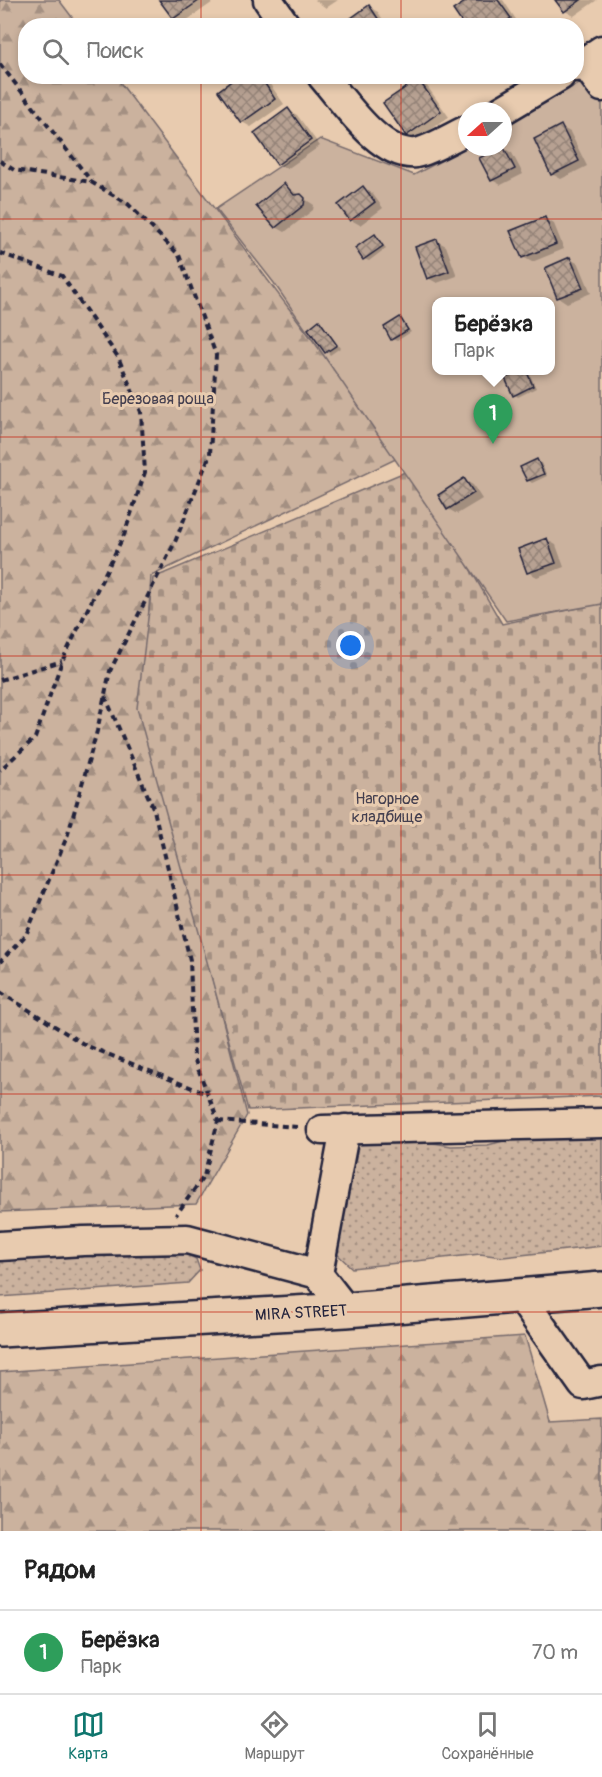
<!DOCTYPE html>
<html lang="ru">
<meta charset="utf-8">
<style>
:root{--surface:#fff;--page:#f6f6f6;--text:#222;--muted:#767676;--line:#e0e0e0;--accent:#0f766e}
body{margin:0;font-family:Pangolin,sans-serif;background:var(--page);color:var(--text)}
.compass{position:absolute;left:458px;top:102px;width:54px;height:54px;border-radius:50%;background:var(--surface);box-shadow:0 3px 9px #0003;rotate:249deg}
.you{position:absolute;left:351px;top:646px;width:21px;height:21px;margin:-15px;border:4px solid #fff;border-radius:50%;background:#1a73e8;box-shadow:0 0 0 9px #1a73e833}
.badge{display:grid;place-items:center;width:39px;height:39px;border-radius:50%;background:var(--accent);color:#fff;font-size:20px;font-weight:700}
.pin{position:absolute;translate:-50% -50px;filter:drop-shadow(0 2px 3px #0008)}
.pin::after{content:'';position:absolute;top:32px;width:21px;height:18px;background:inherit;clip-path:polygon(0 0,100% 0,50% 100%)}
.popup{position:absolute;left:432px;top:297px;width:123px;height:78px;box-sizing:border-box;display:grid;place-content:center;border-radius:12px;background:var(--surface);filter:drop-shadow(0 2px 4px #0005);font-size:20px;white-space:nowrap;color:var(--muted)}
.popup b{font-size:22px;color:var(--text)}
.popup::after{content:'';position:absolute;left:50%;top:100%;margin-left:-12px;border:12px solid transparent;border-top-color:var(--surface)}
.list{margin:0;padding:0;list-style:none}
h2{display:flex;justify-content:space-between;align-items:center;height:78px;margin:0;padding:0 24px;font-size:26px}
h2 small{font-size:20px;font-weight:400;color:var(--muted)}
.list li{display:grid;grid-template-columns:39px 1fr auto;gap:18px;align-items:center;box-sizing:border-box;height:84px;padding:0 24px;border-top:2px solid var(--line)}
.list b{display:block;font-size:22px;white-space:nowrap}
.list p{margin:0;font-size:20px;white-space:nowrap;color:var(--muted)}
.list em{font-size:20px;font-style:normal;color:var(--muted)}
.icon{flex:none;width:33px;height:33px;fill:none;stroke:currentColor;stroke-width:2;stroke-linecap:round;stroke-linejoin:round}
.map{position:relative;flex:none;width:602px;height:1531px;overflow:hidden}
.search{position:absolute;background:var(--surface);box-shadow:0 3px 9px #0003;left:18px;right:18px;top:18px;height:66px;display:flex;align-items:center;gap:15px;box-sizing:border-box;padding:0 21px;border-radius:24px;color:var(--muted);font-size:22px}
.sheet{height:162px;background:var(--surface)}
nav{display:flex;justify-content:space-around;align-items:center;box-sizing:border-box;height:84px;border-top:2px solid var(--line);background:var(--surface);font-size:16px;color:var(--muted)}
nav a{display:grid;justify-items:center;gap:3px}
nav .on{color:var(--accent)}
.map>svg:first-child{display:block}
</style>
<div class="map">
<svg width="602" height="1531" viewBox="0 0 602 1531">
<defs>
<pattern id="grass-dots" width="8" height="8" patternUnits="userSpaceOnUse" patternTransform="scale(1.5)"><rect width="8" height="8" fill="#cbb29e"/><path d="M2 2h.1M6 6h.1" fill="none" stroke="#a49082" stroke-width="1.8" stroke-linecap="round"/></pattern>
<pattern id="forest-firs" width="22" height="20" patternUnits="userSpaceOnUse" patternTransform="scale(1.5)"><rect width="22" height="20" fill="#cbb29e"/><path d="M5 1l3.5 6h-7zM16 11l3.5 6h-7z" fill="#a49082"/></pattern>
<pattern id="cemetery-stones" width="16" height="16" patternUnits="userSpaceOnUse" patternTransform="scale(1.5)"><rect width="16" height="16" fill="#cbb29e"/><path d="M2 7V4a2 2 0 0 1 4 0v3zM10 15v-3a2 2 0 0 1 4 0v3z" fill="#a49082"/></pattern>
<pattern id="building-cross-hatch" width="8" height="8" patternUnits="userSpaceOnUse" patternTransform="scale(1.5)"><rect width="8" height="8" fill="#b7a192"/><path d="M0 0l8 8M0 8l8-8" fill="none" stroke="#948378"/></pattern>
</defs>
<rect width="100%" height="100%" fill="#e8cbaf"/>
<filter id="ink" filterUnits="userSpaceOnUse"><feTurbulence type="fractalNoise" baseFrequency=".0167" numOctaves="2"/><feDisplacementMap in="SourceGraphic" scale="12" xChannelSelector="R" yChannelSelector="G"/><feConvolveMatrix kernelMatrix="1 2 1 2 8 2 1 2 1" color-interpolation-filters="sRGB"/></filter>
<g filter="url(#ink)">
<path fill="url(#grass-dots)" stroke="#766a6c" stroke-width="1.5" d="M602 1132V1246L503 1257 480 1254 352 1268 321 1239 342 1141 411 1139 451 1146 488 1145 534 1133Z
M182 1252 196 1259 200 1270 188 1283 0 1297V1257Z"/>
<path fill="url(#forest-firs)" stroke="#766a6c" stroke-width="1.5" d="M0 0H59L78 25 26 26V76L116 77 400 457 151 576 143 708 247 1115 196 1204 0 1212Z
M525 1336 550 1422 602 1419V1531H0V1372Z"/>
<path fill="url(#cemetery-stones)" stroke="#766a6c" stroke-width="1.5" d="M412 469 502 624 602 603V1096L248 1110 137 708 153 578Z"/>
<path fill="#cbb29e" stroke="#766a6c" stroke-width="1.5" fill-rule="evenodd" d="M602 70V604L506 621 274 283 216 209 320 139 414 175 467 147H503V127ZM436 302H550V370H436Z"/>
<path fill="#0003" d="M161 0H216L183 23 174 18Z
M315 0H338L326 8Z
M471 0H503L519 24 466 26Z
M557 0H597L574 16 565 11Z
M369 7 378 12 387 26H343Z
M241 76H264L284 104 251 127 242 122Z
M418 80 427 86 449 117 416 140 407 134Z
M288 110 297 115 320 146 287 169 278 164Z
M561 127 570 132 587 166 561 179 552 174Z
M503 148 512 153 523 174 501 185 492 180Z
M284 185 314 205 313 210 285 232 276 227Z
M363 188 372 193 383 208 360 225 351 220Z
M545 218 554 224 564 249 532 262 523 257Z
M375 236 386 248 369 261 364 259Z
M437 241 446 246 457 276 437 283 428 278Z
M570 259 579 264 591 293 567 303 558 297Z
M400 319 411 332 397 341 392 339Z
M319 322 340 348 330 355 310 329Z
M525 371 529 373 536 388 518 397 514 394Z
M537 461 541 463 547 476 532 483 528 480Z
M464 480 473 485 482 499 457 514 448 509Z
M547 540 556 545 564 567 537 577 528 572Z"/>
<path fill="url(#building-cross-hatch)" stroke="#22223b" stroke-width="1.5" d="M159 0H200L173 19Z
M468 0H498L511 18 501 26H464L453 10Z
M555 0H581L564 12Z
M369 5 383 26H340Z
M238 76H260L275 99 241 123 218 91Z
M418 79 441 111 406 136 383 103Z
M288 108 311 140 277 165 254 133Z
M561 125 579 161 551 175 534 139Z
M503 146 515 169 491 181 479 158Z
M284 183 294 195 301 194 305 198 304 205 275 228 256 206Z
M363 186 375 202 350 221 338 205Z
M545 217 556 244 522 258 510 231Z
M375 234 383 246 363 260 355 248Z
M437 239 449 271 427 279 415 247Z
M570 257 583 288 557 298 545 268Z
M400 317 408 330 391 340 384 327Z
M319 320 337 345 325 353 308 329Z
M522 370H526L533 386 513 396 505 378Z
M537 459 544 474 527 481 520 467Z
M464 478 474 493 447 510 438 495Z
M547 538 556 563 527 573 518 549Z"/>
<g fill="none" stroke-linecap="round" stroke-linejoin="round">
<g stroke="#22223b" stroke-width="33">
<path id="minor" d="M268 0 286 26
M584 62 602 87
M576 67 602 50
M322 76C344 101 380 157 416 153 429 151 454 136 467 130
M501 111 560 76
M322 1130 602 1123
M0 1246 83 1241 187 1239 318 1274 346 1310
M318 1274 345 1129
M520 1296 583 1385 602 1381"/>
</g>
<g stroke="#22223b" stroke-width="38">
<path id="major" d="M0 1330 346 1310 602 1289"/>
</g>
<path stroke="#22223b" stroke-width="4" stroke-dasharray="6 4.5" stroke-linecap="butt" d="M0 64 91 181
M0 161 14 170 91 182 128 204 179 255 216 355 210 454 175 542 110 671 97 731 68 834 26 935 0 962
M0 253 62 276 118 357 141 412 145 472 124 535 62 661 35 738 0 770
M0 680 62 661
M105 696 154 810 190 960 194 1058 218 1121 204 1176 176 1215
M0 992 85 1045 207 1094
M218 1121 297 1127"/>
<use href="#minor" stroke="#e8cbaf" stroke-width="28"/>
<use href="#major" stroke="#e8cbaf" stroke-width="33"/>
</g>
</g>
<path fill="none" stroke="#c8321e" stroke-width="1.5" stroke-opacity="0.55" d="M201 0V26M401 0V26M201 76V1531M401 76V1531M0 219H602M0 437H602M0 656H602M0 875H602M0 1094H602M0 1312H602"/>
<g text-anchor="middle" stroke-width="6" stroke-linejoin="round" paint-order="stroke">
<g font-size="16" fill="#443f4f" stroke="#e8cbaf">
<text x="158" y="404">Березовая роща</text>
<text x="387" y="804">Нагорное<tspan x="387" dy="18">кладбище</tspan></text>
</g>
<g font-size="16" fill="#22223b" stroke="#e8cbaf">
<text transform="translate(301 1312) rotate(-3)" y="6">MIRA STREET</text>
</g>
</g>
</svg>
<svg class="compass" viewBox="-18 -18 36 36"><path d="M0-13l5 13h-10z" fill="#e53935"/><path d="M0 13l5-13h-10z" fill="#767676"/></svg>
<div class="you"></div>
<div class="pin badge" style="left:493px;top:444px;background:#2e9e5b">1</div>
<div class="popup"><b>Берёзка</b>Парк</div>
<div class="search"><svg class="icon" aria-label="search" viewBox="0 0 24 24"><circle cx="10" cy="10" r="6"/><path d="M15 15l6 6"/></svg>Поиск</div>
</div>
<section class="sheet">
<h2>Рядом<small></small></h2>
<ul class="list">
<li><span class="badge" style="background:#2e9e5b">1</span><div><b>Берёзка</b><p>Парк</p></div><em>70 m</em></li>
</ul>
</section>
<nav>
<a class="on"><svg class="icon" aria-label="map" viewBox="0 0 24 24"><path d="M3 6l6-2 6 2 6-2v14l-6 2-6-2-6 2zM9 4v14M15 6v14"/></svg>Карта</a>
<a><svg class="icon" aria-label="directions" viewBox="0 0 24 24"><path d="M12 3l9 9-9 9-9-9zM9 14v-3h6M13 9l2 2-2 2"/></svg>Маршрут</a>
<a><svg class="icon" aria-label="saved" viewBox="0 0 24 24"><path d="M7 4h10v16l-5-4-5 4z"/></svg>Сохранённые</a>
</nav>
